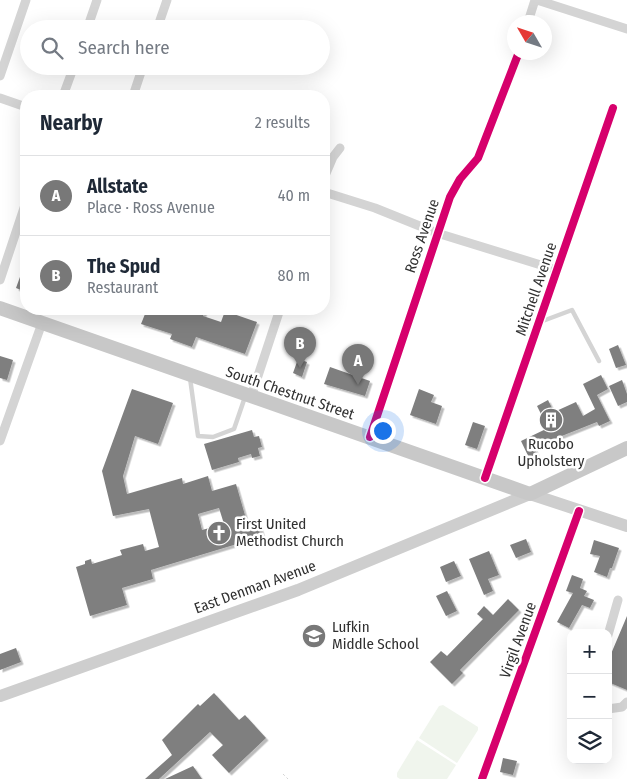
<!DOCTYPE html>
<meta charset="utf-8">
<style>
:root{--surface:#fff;--page:#f2f2f3;--text:#1f2937;--muted:#747a83;--line:#e0e1e3;--accent:#787878}
body{margin:0;font-family:"Fira Sans Condensed",sans-serif;background:var(--page);color:var(--text)}
.controls{position:absolute;right:15px;bottom:15px;display:grid;overflow:hidden;border-radius:10px;box-shadow:0 5px 20px #0002}
.controls button{width:45px;height:45px;display:grid;place-items:center;padding:0;border:0;border-bottom:1px solid var(--line);background:var(--surface);color:var(--text);font:25px sans-serif}
.compass{position:absolute;left:507px;top:15px;width:45px;height:45px;border-radius:50%;background:var(--surface);box-shadow:0 5px 20px #0002;rotate:309deg}
.you{position:absolute;left:382px;top:430px;width:18px;height:18px;margin:-12px;border:4px solid #fff;border-radius:50%;background:#1a73e8;box-shadow:0 0 0 8px #1a73e833}
.badge{display:grid;place-items:center;width:32px;height:32px;border-radius:50%;background:var(--accent);color:#fff;font-size:16px;font-weight:700}
.pin{position:absolute;translate:-50% -41px;filter:drop-shadow(0 1px 2px #0008)}
.pin::after{content:'';position:absolute;top:26px;width:18px;height:15px;background:inherit;clip-path:polygon(0 0,100% 0,50% 100%)}
.list{margin:0;padding:0;list-style:none}
h2{display:flex;justify-content:space-between;align-items:center;height:65px;margin:0;padding:0 20px;font-size:21px}
h2 small{font-size:16px;font-weight:400;color:var(--muted)}
.list li{display:grid;grid-template-columns:32px 1fr auto;gap:15px;align-items:center;box-sizing:border-box;height:80px;padding:0 20px;border-top:1px solid var(--line)}
.list b{display:block;font-size:19px;white-space:nowrap}
.list p{margin:0;font-size:16px;white-space:nowrap;color:var(--muted)}
.list em{font-size:16px;font-style:normal;color:var(--muted)}
.icon{flex:none;width:28px;height:28px;fill:none;stroke:currentColor;stroke-width:2;stroke-linecap:round;stroke-linejoin:round}
.map{position:relative;flex:none;width:627px;height:779px;overflow:hidden}
.search{position:absolute;background:var(--surface);box-shadow:0 5px 20px #0002;left:20px;top:20px;width:310px;height:55px;display:flex;align-items:center;gap:12px;box-sizing:border-box;padding:0 18px;border-radius:28px;color:var(--muted);font-size:19px}
.panel{position:absolute;background:var(--surface);box-shadow:0 5px 20px #0002;left:20px;top:90px;width:310px;height:225px;border-radius:20px}
.map>svg:first-child{display:block}
</style>
<div class="map">
<svg width="627" height="779" viewBox="0 0 627 779">
<defs>
<filter id="shadow"><feDropShadow dx="2.5" dy="2.5" stdDeviation="0" flood-color="#0004"/></filter>
</defs>
<rect width="100%" height="100%" fill="#fff"/>
<path fill="#f0f5ed" d="M443 705 478 727V730L457 763 419 738 439 706Z
M417 740 456 765 447 779H400L397 777V773Z"/>
<path fill="#7f7f7f" fill-rule="evenodd" filter="url(#shadow)" d="M25 263H26V292L16 288Z
M147 309H206L203 316 221 322 225 311 257 322 245 354 196 337 192 347 170 339 172 334 141 324Z
M618 345 626 365 616 368 609 349Z
M0 356 13 360 7 380 0 378Z
M298 359 307 362 302 377 293 373Z
M330 367 370 381 365 396 324 384Z
M601 375 608 389 597 395 610 421 599 426 597 422 534 447 539 458 531 462 521 441 548 428 537 406 548 400 554 412 576 402 583 416 595 409 583 384Z
M622 380 627 394V402L618 406 609 386Z
M132 389 173 403 158 444 135 436 123 476 127 494 182 478 183 484 208 476 212 491 236 484 249 529 260 526 263 536 151 570 153 579 122 588 127 605 90 616 76 567 85 564V561L91 559 92 564 122 555 120 550 143 544 145 551 159 547 149 509 113 516 102 471ZM219 508 224 524 202 530 198 514Z
M419 389 434 395 431 402 442 406 436 424 410 415Z
M473 422 485 426 477 449 465 445Z
M252 430 254 437 259 436 262 447 258 448 260 456 252 458 251 454 238 458 239 462 212 470 204 444Z
M526 539 531 552 516 558 510 545Z
M594 540 619 548 612 568H610L607 577 594 572 600 556 590 554Z
M489 551 499 575 488 579 493 591 484 595 469 559Z
M454 561 461 576 446 582 440 567Z
M572 575 583 579 580 588 587 591 584 596 594 600 590 608 582 605 569 628 557 622 573 593 566 591Z
M447 591 457 611 446 616 436 596Z
M508 599 519 610 460 670 463 673 452 684 430 662 441 651 447 656 483 619 477 614 484 606 493 615Z
M627 616V690L608 682V661Z
M16 648 21 662 0 670V654Z
M214 693 239 720 245 715 266 738 229 773 212 755 223 745 210 732 159 779H145L172 755 162 740 198 704 200 706Z
M503 758 517 761 513 775 500 772Z
M193 766 202 779H165Z"/>
<g fill="none" stroke-linecap="round" stroke-linejoin="round">
<path stroke="#d4d4d4" stroke-width="1" stroke-dasharray="2.5 2.5" stroke-linecap="butt" d="M283 774 288 779"/>
<path stroke="#d4d4d4" stroke-width="4.5" d="M540 322 572 310 599 361
M190 378 198 436 213 437 234 429 245 397"/>
<path stroke="#d4d4d4" stroke-width="9" d="M537 0 627 29
M528 22 535 0
M87 29 97 0
M157 29 167 0
M0 76 26 0
M63 96 74 66
M133 96 143 66
M0 98 26 107
M324 178 333 157 340 148
M324 192 375 208 437 233 557 270
M0 280 26 202
M251 397 280 309
M370 437 450 197 460 179 478 158 519 52
M0 441 42 323
M485 478 613 108
M608 635 618 600
M608 709 622 707 627 702
M482 779 579 511"/>
<path stroke="#cecece" stroke-width="12" d="M0 696 298 590 530 494 627 526"/>
<path stroke="#c8c8c8" stroke-width="14" d="M0 308 530 494 627 448"/>
<g stroke="#fff" stroke-width="11">
<path id="cycleway" d="M370 437 450 197 460 179 478 158 519 52
M485 478 613 108
M482 779 579 511"/>
</g>
<use href="#cycleway" stroke="#d6006c" stroke-width="8"/>
</g>
<defs>
<g id="building-disc" transform="scale(1.25)"><circle r="9.5" fill="#787878" stroke="#fff"/><path d="M-4-6H4V6H1V3H-1V6H-4ZM-2.5-4.3h1.7v1.8h-1.7ZM.8-4.3h1.7v1.8H.8ZM-2.5-1h1.7V.8h-1.7ZM.8-1h1.7V.8H.8Z" fill="#fff"/></g>
<g id="church-disc" transform="scale(1.25)"><circle r="9.5" fill="#787878" stroke="#fff"/><path d="M-1.2-6h2.4v3.5h3.3v2.4h-3.3V6h-2.4V-.1h-3.3v-2.4h3.3Z" fill="#fff"/></g>
<g id="school-disc" transform="scale(1.25)"><circle r="9.5" fill="#787878" stroke="#fff"/><path d="M0-5L7-2L0 1L-7-2ZM-4 1L0 2.5L4 1V4Q0 6-4 4Z" fill="#fff"/></g>
</defs>
<g fill-rule="evenodd">
<use href="#building-disc" x="551" y="420"/>
<use href="#church-disc" x="219" y="533"/>
<use href="#school-disc" x="314" y="636"/>
</g>
<g text-anchor="middle" stroke-width="5" stroke-linejoin="round" paint-order="stroke">
<g font-size="15" fill="#303030" stroke="#fff">
<text transform="translate(422 236) rotate(-71)" y="5">Ross Avenue</text>
<text transform="translate(536 289) rotate(-71)" y="5">Mitchell Avenue</text>
<text transform="translate(290 393) rotate(19)" y="5">South Chestnut Street</text>
<text transform="translate(255 587) rotate(-20)" y="5">East Denman Avenue</text>
<text transform="translate(518 640) rotate(-70)" y="5">Virgil Avenue</text>
</g>
<g font-size="15" fill="#303030" stroke="#fff" text-anchor="start">
<text x="551" y="449" text-anchor="middle">Rucobo<tspan x="551" dy="17">Upholstery</tspan></text>
<text x="236" y="529">First United<tspan x="236" dy="17">Methodist Church</tspan></text>
<text x="332" y="632">Lufkin<tspan x="332" dy="17">Middle School</tspan></text>
</g>
</g>
</svg>
<div class="controls">
<button>+</button>
<button>−</button>
<button><svg class="icon" aria-label="layers" viewBox="0 0 24 24"><path d="M12 4l9 5-9 5-9-5zM3 14l9 5 9-5"/></svg></button>
</div>
<svg class="compass" viewBox="-18 -18 36 36"><path d="M0-13l5 13h-10z" fill="#e53935"/><path d="M0 13l5-13h-10z" fill="#747a83"/></svg>
<div class="you"></div>
<div class="pin badge" style="left:358px;top:385px">A</div>
<div class="pin badge" style="left:300px;top:368px">B</div>
<div class="search"><svg class="icon" aria-label="search" viewBox="0 0 24 24"><circle cx="10" cy="10" r="6"/><path d="M15 15l6 6"/></svg>Search here</div>
<section class="panel">
<h2>Nearby<small>2 results</small></h2>
<ul class="list">
<li><span class="badge">A</span><div><b>Allstate</b><p>Place · Ross Avenue</p></div><em>40 m</em></li>
<li><span class="badge">B</span><div><b>The Spud</b><p>Restaurant</p></div><em>80 m</em></li>
</ul>
</section>
</div>
